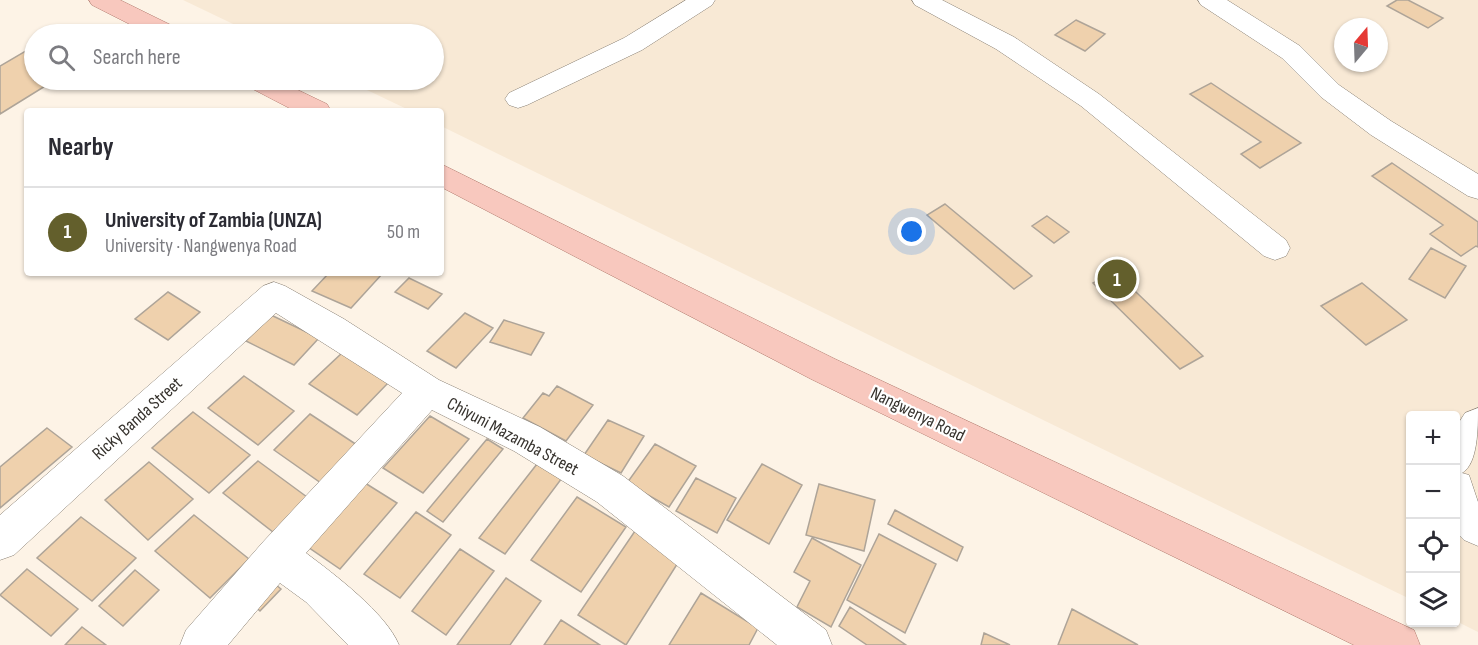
<!DOCTYPE html>
<meta charset="utf-8">
<style>
:root{--surface:#fff;--page:#f2f2f3;--text:#2b2b33;--muted:#7c7c81;--line:#e1e1e2;--accent:#635f2c}
body{margin:0;font-family:"Sofia Sans Condensed",sans-serif;background:var(--page);color:var(--text)}
.controls{position:absolute;right:18px;bottom:18px;display:grid;overflow:hidden;border-radius:6px;box-shadow:0 2px 4px #0004}
.controls button{width:54px;height:54px;display:grid;place-items:center;padding:0;border:0;border-bottom:2px solid var(--line);background:var(--surface);color:var(--text);font:30px sans-serif}
.compass{position:absolute;left:1334px;top:18px;width:54px;height:54px;border-radius:50%;background:var(--surface);box-shadow:0 2px 4px #0004;rotate:19deg}
.you{position:absolute;left:912px;top:232px;width:21px;height:21px;margin:-15px;border:4px solid #fff;border-radius:50%;background:#1a73e8;box-shadow:0 0 0 9px #1a73e833}
.badge{display:grid;place-items:center;width:39px;height:39px;border-radius:50%;background:var(--accent);color:#fff;font-size:20px;font-weight:700}
.pin{position:absolute;translate:-50% -50%;border:3px solid #fff;box-shadow:0 2px 6px #0006}
.list{margin:0;padding:0;list-style:none}
h2{display:flex;justify-content:space-between;align-items:center;height:78px;margin:0;padding:0 24px;font-size:26px}
h2 small{font-size:20px;font-weight:400;color:var(--muted)}
.list li{display:grid;grid-template-columns:39px 1fr auto;gap:18px;align-items:center;box-sizing:border-box;height:90px;padding:0 24px;border-top:2px solid var(--line)}
.list b{display:block;font-size:22px;white-space:nowrap}
.list p{margin:0;font-size:20px;white-space:nowrap;color:var(--muted)}
.list em{font-size:20px;font-style:normal;color:var(--muted)}
.icon{flex:none;width:33px;height:33px;fill:none;stroke:currentColor;stroke-width:2;stroke-linecap:round;stroke-linejoin:round}
.map{position:relative;flex:none;width:1478px;height:645px;overflow:hidden}
.search{position:absolute;background:var(--surface);box-shadow:0 2px 4px #0004;left:24px;top:24px;width:420px;height:66px;display:flex;align-items:center;gap:15px;box-sizing:border-box;padding:0 21px;border-radius:33px;color:var(--muted);font-size:22px}
.panel{position:absolute;background:var(--surface);box-shadow:0 2px 4px #0004;left:24px;top:108px;width:420px;height:168px;border-radius:6px}
.map>svg:first-child{display:block}
</style>
<div class="map">
<svg width="1478" height="645" viewBox="0 0 1478 645">
<rect width="100%" height="100%" fill="#fdf3e6"/>
<path fill="#f8e9d5" fill-rule="evenodd" d="M183 0H1478V632L1456 621V416H1410V599L441 126V111H411L346 80H434V34H254ZM1343 27H1379V63H1343Z"/>
<path fill="#efd1ad" stroke="#aea498" stroke-width="1.5" d="M1397 0H1408L1443 18 1428 28 1387 6Z
M1076 20 1105 34 1085 51 1055 35Z
M29 49 34 52V80H55L0 114V66Z
M1211 83 1301 143 1260 168 1241 154 1261 142 1190 94Z
M1392 163 1478 222V247L1476 246 1461 256 1430 234 1443 225 1372 176Z
M945 204 1032 276 1014 289 927 215Z
M1047 216 1069 232 1054 243 1032 226Z
M1431 248 1466 266 1445 298 1409 279Z
M1115 272 1203 356 1180 369 1093 283Z
M329 273H383L351 308 312 291Z
M409 278 442 294 428 309 395 292Z
M1362 283 1407 320 1366 345 1321 306Z
M168 292 200 312 168 340 135 319Z
M465 313 493 328 456 368 427 351Z
M271 315 319 338 294 365 246 341Z
M504 320 544 333 531 355 490 342Z
M342 353 389 382 357 415 309 384Z
M244 376 294 411 258 445 208 408Z
M557 386 593 405 566 441 523 418 543 393 549 396Z
M193 412 250 455 209 493 152 448Z
M310 414 357 445 321 483 274 450Z
M430 416 469 439 423 493 383 468Z
M608 420 644 436 621 473 584 455Z
M47 428 72 447 0 508V467Z
M487 439 503 449 443 522 427 511Z
M655 444 696 466 669 507 627 483Z
M258 461 307 497 273 532 223 493Z
M149 462 193 499 148 540 105 500Z
M537 464 562 478 505 554 479 538Z
M762 464 802 485 769 544 727 520Z
M696 478 736 498 717 533 676 511Z
M365 483 397 503 340 569 308 547Z
M819 484 875 500 864 551 806 535Z
M577 497 626 527 581 592 531 560Z
M895 510 963 547 957 561 888 524Z
M416 512 451 535 400 598 364 574Z
M194 515 249 559 210 598 155 551Z
M81 517 136 558 92 601 37 558Z
M635 531 681 558 626 645 578 615Z
M879 534 936 564 905 633 847 600Z
M812 538 861 565 831 627 797 607 810 581 794 572Z
M460 549 494 571 446 635 412 611Z
M27 569 78 609 51 636 0 595Z
M135 570 159 590 123 626 99 606Z
M265 576 281 589 260 611 245 597Z
M506 578 541 601 510 645H457Z
M701 593 758 628 749 645H669Z
M850 607 906 645H867L839 626Z
M1072 609 1138 645H1058Z
M561 620 600 645H544Z
M82 627 106 645H65Z
M984 633 1010 645H981Z"/>
<g fill="none" stroke-linecap="round" stroke-linejoin="round">
<g stroke="#877e72" stroke-width="1">
<path id="minor" d="M686 0H715L712 5 642 50 527 105 518 108 509 105 505 99 509 93 624 38Z
M912 0H942L1014 37 1099 94 1286 240 1290 248 1286 256 1275 260 1264 256 1081 106 996 49 915 5Z
M1198 0H1227L1300 46 1339 85 1391 121 1478 174V199L1468 196 1371 135 1321 97 1282 58 1201 5Z
M274 282 285 286 344 319 439 380 540 427 623 476 826 630 832 645H777L597 502 514 451 432 410 306 553C334 574 386 613 399 645H348L306 602 280 583 228 645H180L186 630 263 542 402 393 276 313 14 555 0 560V515L263 286Z
M1478 408C1478 428 1478 464 1462 473L1469 475 1478 502V546L1464 540 1456 532V427L1465 413Z"/>
</g>
<g stroke="#b27b6f" stroke-width="1">
<path id="major" d="M89 0H120L177 28 180 34H149L92 5Z
M243 80H277L327 104 331 111H295L247 86Z
M441 164 835 359 1414 630 1420 645H1354L811 379 441 187Z"/>
</g>
<use href="#minor" fill="#fff" fill-rule="evenodd"/>
<use href="#major" fill="#f8c8be" fill-rule="evenodd"/>
</g>
<g text-anchor="middle" stroke-width="4.5" stroke-linejoin="round" paint-order="stroke">
<g font-size="18" fill="#36322d" stroke="#fff">
<text transform="translate(918 414) rotate(26)" y="6">Nangwenya Road</text>
<text transform="translate(137 418) rotate(-42)" y="6">Ricky Banda Street</text>
<text transform="translate(513 436) rotate(28)" y="6">Chiyuni Mazamba Street</text>
</g>
</g>
</svg>
<div class="controls">
<button>+</button>
<button>−</button>
<button><svg class="icon" aria-label="locate" viewBox="0 0 24 24"><circle cx="12" cy="12" r="6"/><path d="M12 2v4M12 18v4M2 12h4M18 12h4"/></svg></button>
<button><svg class="icon" aria-label="layers" viewBox="0 0 24 24"><path d="M12 4l9 5-9 5-9-5zM3 14l9 5 9-5"/></svg></button>
</div>
<svg class="compass" viewBox="-18 -18 36 36"><path d="M0-13l5 13h-10z" fill="#e53935"/><path d="M0 13l5-13h-10z" fill="#7c7c81"/></svg>
<div class="you"></div>
<div class="pin badge" style="left:1117px;top:279px">1</div>
<div class="search"><svg class="icon" aria-label="search" viewBox="0 0 24 24"><circle cx="10" cy="10" r="6"/><path d="M15 15l6 6"/></svg>Search here</div>
<section class="panel">
<h2>Nearby<small></small></h2>
<ul class="list">
<li><span class="badge">1</span><div><b>University of Zambia (UNZA)</b><p>University · Nangwenya Road</p></div><em>50 m</em></li>
</ul>
</section>
</div>
